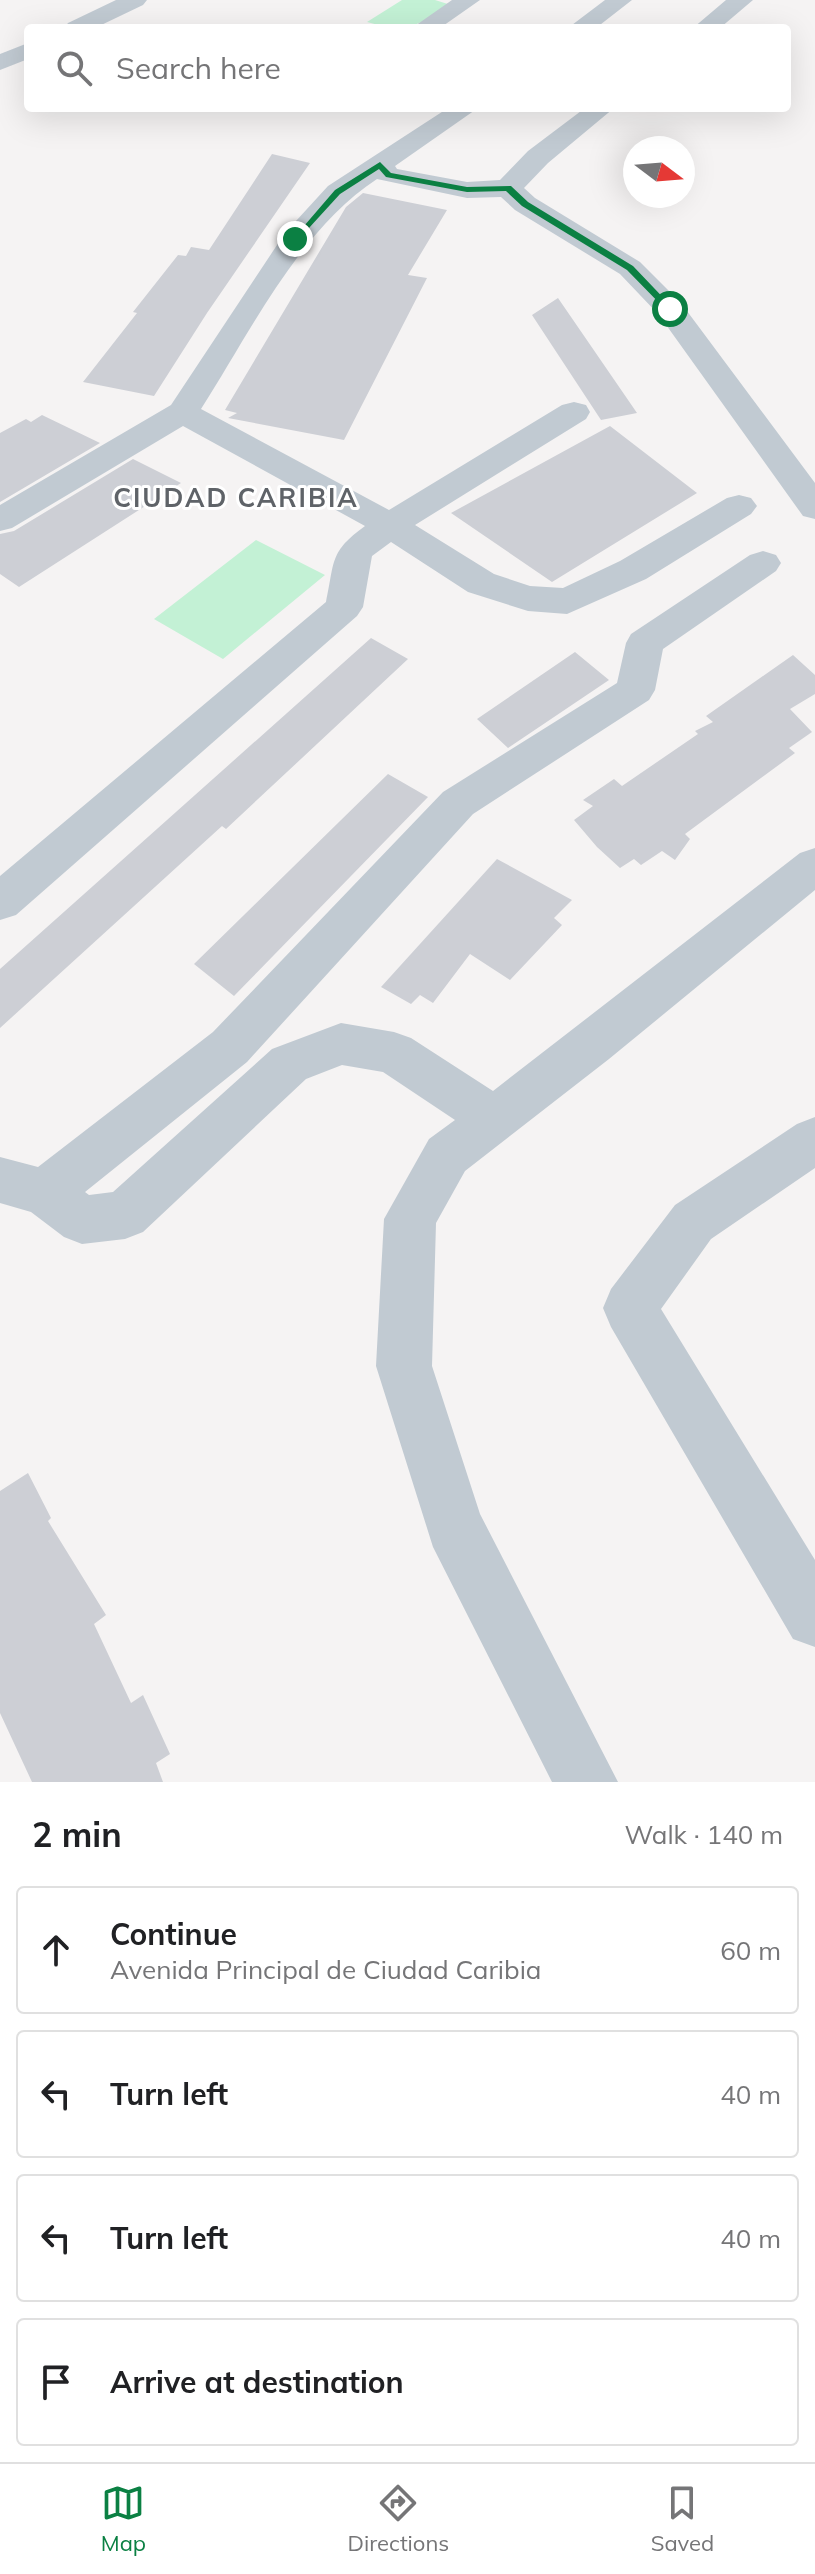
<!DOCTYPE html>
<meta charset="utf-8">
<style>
:root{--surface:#fff;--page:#f2f2f2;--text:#202124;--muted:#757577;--line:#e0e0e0;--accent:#0b8043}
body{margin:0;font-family:Mulish,sans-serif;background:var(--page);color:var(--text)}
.compass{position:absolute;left:623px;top:136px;width:72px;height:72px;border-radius:50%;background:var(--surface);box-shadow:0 8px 32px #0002;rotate:106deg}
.stop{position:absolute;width:24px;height:24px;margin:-18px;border:6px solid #0b8043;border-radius:50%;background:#fff}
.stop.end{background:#0b8043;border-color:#fff;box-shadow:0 2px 8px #0008}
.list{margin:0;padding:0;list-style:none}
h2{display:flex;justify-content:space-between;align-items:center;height:104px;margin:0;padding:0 32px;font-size:34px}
h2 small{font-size:26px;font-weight:400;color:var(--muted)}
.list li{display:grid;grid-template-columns:52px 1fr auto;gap:24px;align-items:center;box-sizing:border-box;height:128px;margin:0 16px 16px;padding:0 16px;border:2px solid var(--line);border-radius:8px}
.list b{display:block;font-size:30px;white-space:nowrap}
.list p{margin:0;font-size:26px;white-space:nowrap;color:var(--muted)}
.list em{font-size:26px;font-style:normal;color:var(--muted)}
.icon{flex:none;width:44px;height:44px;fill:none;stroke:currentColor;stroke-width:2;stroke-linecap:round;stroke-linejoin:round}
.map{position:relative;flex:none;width:815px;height:1782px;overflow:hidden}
.search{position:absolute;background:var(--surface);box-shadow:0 8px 32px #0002;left:24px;right:24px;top:24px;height:88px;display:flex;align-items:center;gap:20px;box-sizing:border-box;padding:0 28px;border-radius:8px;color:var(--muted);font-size:30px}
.sheet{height:680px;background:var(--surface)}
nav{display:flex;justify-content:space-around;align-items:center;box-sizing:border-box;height:112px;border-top:2px solid var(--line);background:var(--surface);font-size:22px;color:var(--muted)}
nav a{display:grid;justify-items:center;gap:4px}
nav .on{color:var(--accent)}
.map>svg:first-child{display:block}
</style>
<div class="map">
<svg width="815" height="1782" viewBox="0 0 815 1782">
<rect width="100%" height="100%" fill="#f5f3f3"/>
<path fill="#c3f1d5" d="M402 0H435L451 5C415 26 409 34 367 22Z
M256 540 325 575 223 659 154 619Z"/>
<path fill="#cdcfd5" d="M272 154 310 163 207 313 154 396 83 382 137 313 133 312 178 255 186 256 191 247 209 250Z
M363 193 447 210 408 275 427 278 344 440 228 418 237 413 225 410 346 207Z
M558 298 637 413 601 420 532 315Z
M42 415 100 443 0 502V433L26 419 31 422Z
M610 426 697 493 552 582 451 513Z
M133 459 181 483 19 587 0 574V534L14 531Z
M371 638 408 659 226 829 222 826 0 1028V969Z
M575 652 609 680 508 748 477 719Z
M793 655 815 675V694L790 709 812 732 789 748 795 753 685 834 690 839 675 860 662 851 641 865 634 859 620 868 597 847 574 820 593 806 583 800 614 779 622 786 698 734 695 731 713 722 706 716Z
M388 774 428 797 234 996 194 964Z
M497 859 572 900 554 918 562 925 510 980 470 954 433 1003 420 995 411 1004 381 987Z
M28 1473 51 1518 48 1521 106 1615 94 1624 131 1703 143 1695 170 1754 156 1763 163 1782H32L0 1713V1491Z"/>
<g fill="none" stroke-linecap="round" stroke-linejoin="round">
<path fill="#c1cad2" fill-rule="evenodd" d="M116 0H147L143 5 95 28H64L68 23Z
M452 0H480L440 28H412Z
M605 0H632L596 28H568Z
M726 0H753L720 28H693Z
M28 43V59L0 70V54Z
M448 108H478L395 166 397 169 467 182 500 180 528 151 585 108H614L548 163 524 188 535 198 640 262 681 303 815 483V519L803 516 659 315 620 274 515 210 501 197 467 198 377 179C299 230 251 331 201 409L389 510 562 405 574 402 586 405 590 412 586 419 415 525 494 574 530 586 563 588 620 561 727 498 739 495 751 498 757 506 751 514 646 579 567 614 528 611 468 592 391 542 372 556 363 607 357 616 16 915 0 920V876L326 602C335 561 329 552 365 526L183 426 12 528 0 531V505L171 405 285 233 328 186Z
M763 551 776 555 781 563 776 571 663 649 655 690 649 700 473 814 247 1062 85 1192 89 1195 113 1192 272 1049 341 1023 394 1032 411 1038 493 1091 800 853 815 848V890L609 1059 465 1171 436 1223 432 1366 480 1514 618 1782H552L433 1547 376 1366 384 1219 429 1139 455 1120 383 1072 342 1065 306 1079 143 1232 125 1239 82 1244 64 1237 31 1212 0 1203V1157L38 1167 213 1032 443 792 617 683 626 643 631 634 750 555Z
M815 1117V1168L711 1239 661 1309 815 1560V1647L793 1639 611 1327 603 1308 611 1289 675 1205 797 1124Z"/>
</g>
<path fill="#0b8043" d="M380 162 391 173 467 187 511 186 528 202 633 266 674 309 667 311 627 270 522 206 506 191 467 192 386 177 379 169 340 194 298 240H292L335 190Z"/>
<g text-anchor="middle" stroke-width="6" stroke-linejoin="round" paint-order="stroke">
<g font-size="26" font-weight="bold" letter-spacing="2" fill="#5f6368" stroke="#fff">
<text x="236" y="507">CIUDAD CARIBIA</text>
</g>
</g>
</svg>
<svg class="compass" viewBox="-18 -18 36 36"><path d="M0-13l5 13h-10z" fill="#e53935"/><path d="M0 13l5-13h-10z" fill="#757577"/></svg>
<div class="stop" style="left:670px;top:309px"></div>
<div class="stop end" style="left:295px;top:239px"></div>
<div class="search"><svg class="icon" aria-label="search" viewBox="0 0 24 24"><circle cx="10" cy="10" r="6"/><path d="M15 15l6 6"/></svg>Search here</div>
</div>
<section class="sheet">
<h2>2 min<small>Walk · 140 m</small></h2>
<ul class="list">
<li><svg class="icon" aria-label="ahead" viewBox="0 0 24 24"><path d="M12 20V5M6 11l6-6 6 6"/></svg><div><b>Continue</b><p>Avenida Principal de Ciudad Caribia</p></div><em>60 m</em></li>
<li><svg class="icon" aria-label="left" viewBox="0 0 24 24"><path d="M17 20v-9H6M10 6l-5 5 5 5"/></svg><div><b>Turn left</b></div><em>40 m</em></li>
<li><svg class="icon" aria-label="left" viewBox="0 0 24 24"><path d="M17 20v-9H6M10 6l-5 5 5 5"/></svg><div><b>Turn left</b></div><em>40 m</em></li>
<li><svg class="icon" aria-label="arrive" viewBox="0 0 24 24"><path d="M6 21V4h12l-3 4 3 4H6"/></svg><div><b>Arrive at destination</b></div></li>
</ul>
</section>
<nav>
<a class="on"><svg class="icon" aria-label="map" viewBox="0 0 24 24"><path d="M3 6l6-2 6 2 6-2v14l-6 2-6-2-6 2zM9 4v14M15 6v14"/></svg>Map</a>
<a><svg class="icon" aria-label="directions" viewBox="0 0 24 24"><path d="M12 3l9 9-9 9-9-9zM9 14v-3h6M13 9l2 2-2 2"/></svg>Directions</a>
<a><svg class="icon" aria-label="saved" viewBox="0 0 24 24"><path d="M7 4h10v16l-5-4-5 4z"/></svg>Saved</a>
</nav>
